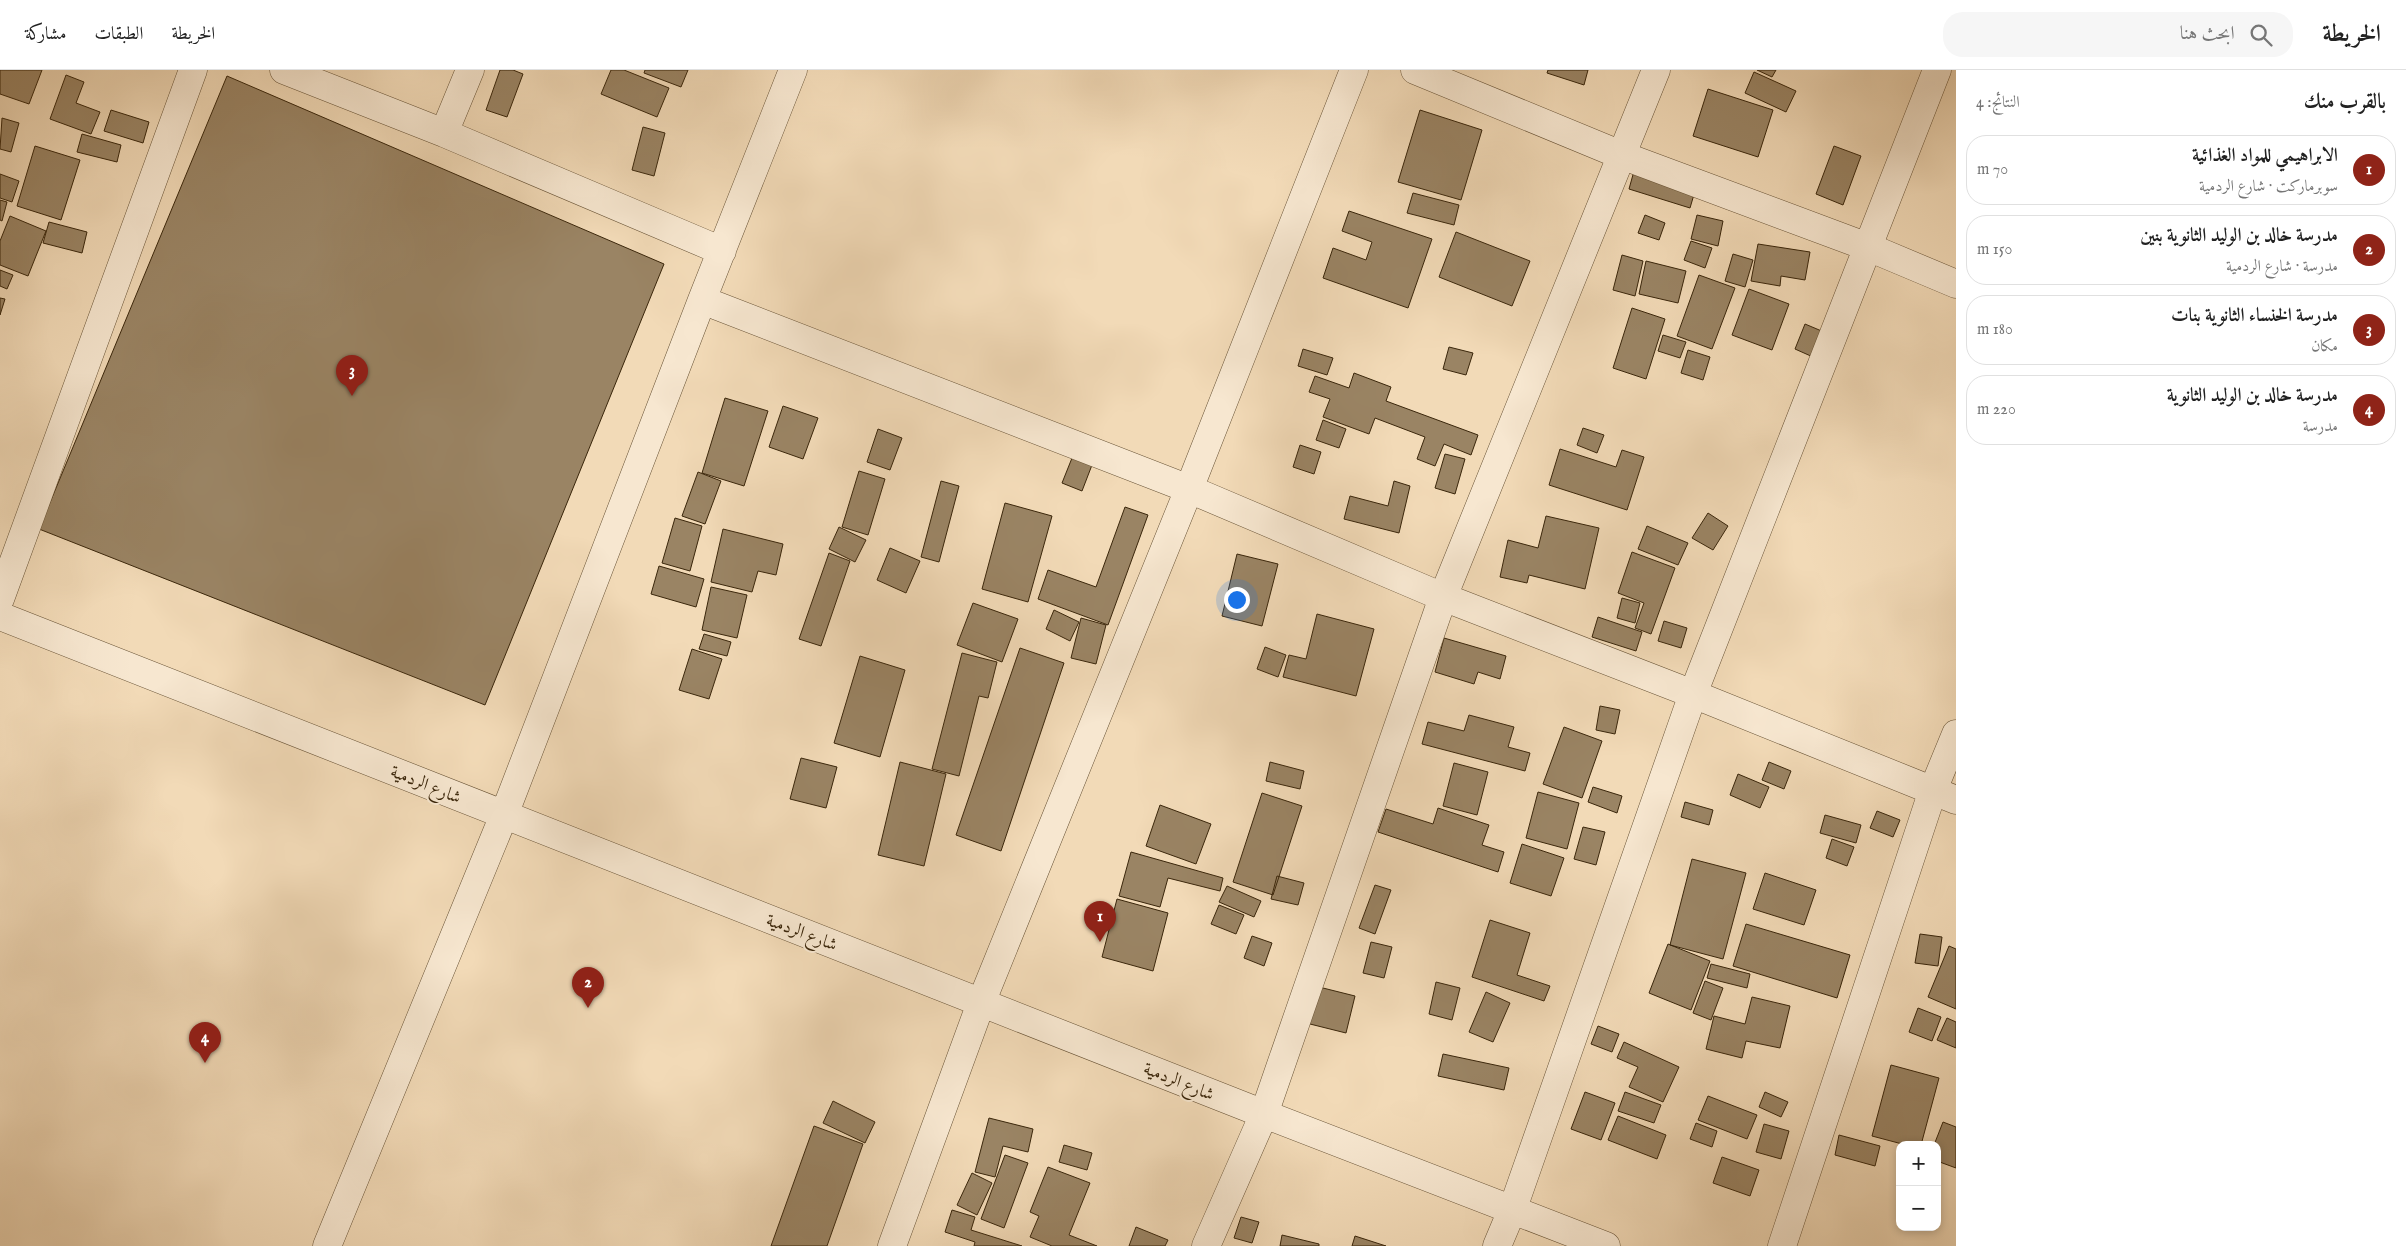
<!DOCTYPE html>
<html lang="ar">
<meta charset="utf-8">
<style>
:root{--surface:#fff;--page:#f6f6f6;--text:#222;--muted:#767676;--line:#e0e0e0;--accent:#8f2418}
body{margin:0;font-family:"IM FELL English",Amiri,serif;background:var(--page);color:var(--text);direction:rtl}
.controls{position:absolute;right:15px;bottom:15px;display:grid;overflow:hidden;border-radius:10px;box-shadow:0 2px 8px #0003}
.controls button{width:45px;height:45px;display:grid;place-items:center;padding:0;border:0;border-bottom:1px solid var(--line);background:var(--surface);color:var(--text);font:25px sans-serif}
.you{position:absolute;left:1236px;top:529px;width:18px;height:18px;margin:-12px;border:4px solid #fff;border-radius:50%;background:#1a73e8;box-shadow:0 0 0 8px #1a73e833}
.badge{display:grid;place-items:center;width:32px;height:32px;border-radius:50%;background:var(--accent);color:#fff;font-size:16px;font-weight:700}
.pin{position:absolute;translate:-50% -41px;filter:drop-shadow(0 1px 2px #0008)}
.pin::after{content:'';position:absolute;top:26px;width:18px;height:15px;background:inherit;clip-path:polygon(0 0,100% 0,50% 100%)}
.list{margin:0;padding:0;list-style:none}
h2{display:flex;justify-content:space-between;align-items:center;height:65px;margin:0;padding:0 20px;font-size:21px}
h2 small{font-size:16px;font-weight:400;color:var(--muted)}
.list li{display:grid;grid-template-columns:32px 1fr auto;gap:15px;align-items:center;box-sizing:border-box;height:70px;margin:0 10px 10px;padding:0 10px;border:1px solid var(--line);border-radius:20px}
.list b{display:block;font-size:19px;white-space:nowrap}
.list p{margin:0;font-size:16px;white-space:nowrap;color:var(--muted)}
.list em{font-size:16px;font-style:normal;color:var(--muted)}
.icon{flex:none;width:28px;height:28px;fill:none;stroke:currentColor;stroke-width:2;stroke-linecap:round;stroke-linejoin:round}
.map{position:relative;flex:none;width:1956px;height:1176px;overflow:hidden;direction:ltr}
header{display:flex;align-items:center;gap:30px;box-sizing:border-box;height:70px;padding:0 25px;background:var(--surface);border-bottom:1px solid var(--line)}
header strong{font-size:24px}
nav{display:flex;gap:28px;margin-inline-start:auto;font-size:18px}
.search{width:350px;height:45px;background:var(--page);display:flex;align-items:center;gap:12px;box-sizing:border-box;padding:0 18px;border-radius:20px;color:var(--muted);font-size:19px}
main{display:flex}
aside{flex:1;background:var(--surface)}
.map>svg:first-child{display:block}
</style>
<header>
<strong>الخريطة</strong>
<div class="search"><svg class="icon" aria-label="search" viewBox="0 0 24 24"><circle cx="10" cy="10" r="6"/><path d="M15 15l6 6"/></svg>ابحث هنا</div>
<nav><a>الخريطة</a><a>الطبقات</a><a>مشاركة</a></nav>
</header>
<main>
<aside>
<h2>بالقرب منك<small>النتائج: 4</small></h2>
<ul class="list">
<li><span class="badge">1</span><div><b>الابراهيمي للمواد الغذائية</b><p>سوبرماركت · شارع الردمية</p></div><em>70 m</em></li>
<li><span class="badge">2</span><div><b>مدرسة خالد بن الوليد الثانوية بنين</b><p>مدرسة · شارع الردمية</p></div><em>150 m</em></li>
<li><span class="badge">3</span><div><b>مدرسة الخنساء الثانوية بنات</b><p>مكان</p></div><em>180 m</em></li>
<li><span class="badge">4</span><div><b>مدرسة خالد بن الوليد الثانوية</b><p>مدرسة</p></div><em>220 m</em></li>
</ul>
</aside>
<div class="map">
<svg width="1956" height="1176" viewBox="0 0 1956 1176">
<rect width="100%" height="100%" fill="#f2dab7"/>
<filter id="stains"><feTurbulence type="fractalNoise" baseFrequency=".004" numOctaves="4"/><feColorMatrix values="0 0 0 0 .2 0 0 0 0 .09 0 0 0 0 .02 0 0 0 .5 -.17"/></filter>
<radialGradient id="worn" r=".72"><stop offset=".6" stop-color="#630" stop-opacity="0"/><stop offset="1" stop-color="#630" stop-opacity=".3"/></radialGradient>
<path fill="#9a8464" stroke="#3a260b" d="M0 0H42L29 34 0 24Z
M500 0H513L523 4 507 47 486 40Z
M611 0H624L669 18 657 47 601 24Z
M645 0H688L681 17 644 3Z
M1548 0H1588L1584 15 1547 3Z
M1757 0H1776L1772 7Z
M1754 2 1796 21 1786 42 1745 23Z
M66 5 84 12 76 33 100 42 91 64 50 49Z
M227 6 664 194 485 635 39 459Z
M1708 19 1773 40 1758 87 1693 66Z
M111 40 149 52 143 73 104 61Z
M1420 40 1482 60 1461 130 1398 112Z
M2 48 19 53 11 82 0 79Z
M643 57 665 63 654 106 632 100Z
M82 64 121 75 117 92 77 82Z
M35 76 80 90 61 150 17 136Z
M1834 76 1861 86 1843 135 1816 124Z
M1634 101 1695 121 1690 138 1629 119Z
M0 104 19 111 12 132 0 128Z
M1413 123 1459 135 1454 155 1407 143Z
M0 130 7 132 2 151 0 150Z
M1349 141 1432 169 1408 238 1323 208 1333 178 1366 190 1372 172 1342 161Z
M1645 145 1665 153 1659 170 1638 163Z
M1697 145 1723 151 1718 176 1691 169Z
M10 146 46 161 28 206 0 195V171Z
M49 152 87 162 82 183 43 173Z
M1456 162 1530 191 1512 236 1439 207Z
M1691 171 1712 178 1705 198 1684 190Z
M1758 174 1810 182 1805 210 1781 206 1780 216 1751 211Z
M1733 184 1753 190 1745 217 1725 211Z
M1622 185 1643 191 1635 226 1613 220Z
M1646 191 1686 201 1678 233 1639 224Z
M0 200 13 205 7 219 0 216Z
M1699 205 1735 218 1712 279 1677 266Z
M1749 219 1789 234 1772 280 1732 265Z
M0 228 5 229 0 245Z
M1632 238 1665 249 1646 309 1613 298Z
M1805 254 1824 262 1813 287 1795 279Z
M1663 265 1686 272 1680 288 1658 281Z
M1449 277 1473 283 1466 305 1443 299Z
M1303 279 1333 288 1327 305 1298 296Z
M1688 280 1710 287 1703 310 1681 303Z
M1354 303 1391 317 1386 331 1478 365 1471 385 1444 374 1435 396 1417 389 1425 367 1375 348 1369 364 1323 347 1330 329 1309 322 1315 306 1349 318Z
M725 328 768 341 744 416 702 403Z
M783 336 818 348 803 389 769 377Z
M1323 350 1346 359 1339 378 1316 370Z
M1583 358 1604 365 1597 383 1577 375Z
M878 359 902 368 890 400 867 392Z
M1300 375 1321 382 1314 404 1293 397Z
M1560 379 1616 397 1622 380 1644 387 1627 440 1549 415Z
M1445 384 1465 389 1455 424 1435 418Z
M1072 388 1092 395 1082 421 1062 413Z
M859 401 885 409 868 465 842 457Z
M698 402 721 411 705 454 682 446Z
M941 411 959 416 939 492 921 487Z
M1394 411 1410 416 1399 463 1344 449 1350 426 1388 436Z
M1005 433 1052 446 1028 532 982 519Z
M1125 437 1148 445 1108 555 1038 529 1048 500 1096 517Z
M1708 443 1728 456 1713 480 1692 468Z
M1546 446 1599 458 1585 519 1529 505 1527 513 1500 507 1508 470 1538 478Z
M675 448 702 456 690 501 662 493Z
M1647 456 1688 473 1678 495 1638 479Z
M839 457 866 470 855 492 829 479Z
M723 459 783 474 776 505 758 501 752 522 711 512Z
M890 478 920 491 906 523 877 510Z
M1632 482 1675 498 1651 564 1635 558 1644 533 1618 523Z
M829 483 850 491 821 576 799 569Z
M1237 484 1278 494 1262 556 1222 546Z
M659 496 704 509 696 537 651 524Z
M711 517 747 525 737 568 702 560Z
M1622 528 1640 533 1635 553 1617 548Z
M973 533 1018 549 1002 592 957 575Z
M1054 540 1079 552 1070 571 1046 559Z
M1317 544 1374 559 1356 626 1283 607 1289 585 1306 589Z
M1598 547 1642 562 1636 581 1592 567Z
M1081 548 1106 555 1096 594 1071 588Z
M1664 551 1687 558 1681 578 1658 571Z
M704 564 731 572 727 586 699 579Z
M1444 568 1506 586 1500 609 1478 602 1474 614 1435 602Z
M1265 577 1286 585 1278 607 1257 599Z
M1020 578 1064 593 1001 781 956 765Z
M692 579 722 589 709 629 679 620Z
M962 583 997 592 988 628 979 626 959 706 932 699Z
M860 586 905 600 880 687 834 673Z
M1600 636 1620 640 1615 664 1596 660Z
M1469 645 1514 657 1508 677 1530 683 1525 701 1422 674 1428 652 1464 661Z
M1564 657 1602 671 1582 728 1543 714Z
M801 688 837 697 826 738 790 729Z
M900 692 946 704 924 796 878 785Z
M1270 692 1304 701 1300 719 1266 711Z
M1769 692 1791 701 1784 719 1762 710Z
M1454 693 1488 702 1477 745 1443 736Z
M1738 704 1769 717 1760 738 1730 725Z
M1593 717 1622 726 1617 743 1588 732Z
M1538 722 1579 733 1567 779 1526 768Z
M1262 723 1302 736 1273 825 1233 812Z
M1685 732 1713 740 1709 755 1681 747Z
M1160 735 1211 754 1196 794 1146 776Z
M1438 738 1489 755 1482 775 1504 782 1498 802 1378 762 1386 739 1433 754Z
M1877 741 1900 750 1893 767 1870 758Z
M1825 745 1861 755 1856 773 1820 763Z
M1583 757 1605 762 1596 795 1574 789Z
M1832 769 1854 777 1847 796 1826 788Z
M1522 774 1564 788 1551 826 1510 813Z
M1131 782 1223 808 1220 821 1168 808 1160 837 1119 826Z
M1692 789 1746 803 1723 889 1670 875Z
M1765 803 1816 820 1804 855 1753 839Z
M1277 806 1304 813 1298 835 1271 829Z
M1375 815 1391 820 1375 864 1359 858Z
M1227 816 1261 831 1254 847 1219 832Z
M1117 829 1168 843 1153 901 1102 887Z
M1219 835 1244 845 1236 864 1211 854Z
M1490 850 1530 863 1517 905 1550 916 1544 931 1472 907Z
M1746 854 1850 885 1837 928 1733 896Z
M1920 864 1942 867 1938 896 1915 893Z
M1252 866 1272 873 1264 896 1244 888Z
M1371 872 1392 877 1384 908 1363 903Z
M1668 874 1710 891 1691 940 1649 923Z
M1949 876 1956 879V939L1928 927Z
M1711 894 1750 904 1747 918 1707 908Z
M1705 911 1723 918 1711 950 1693 943Z
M1436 912 1460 918 1452 950 1429 944Z
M1311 915 1355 926 1346 963 1302 952Z
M1486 922 1510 933 1493 972 1469 962Z
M1752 927 1790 936 1780 978 1746 971 1742 988 1706 979 1714 946 1745 954Z
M1918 938 1941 947 1932 971 1909 962Z
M1947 948 1956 952V978L1937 970Z
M1598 956 1619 964 1612 982 1591 974Z
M1624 972 1679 997 1663 1032 1629 1017 1638 997 1617 988Z
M1443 984 1509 998 1504 1020 1438 1006Z
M1891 995 1939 1008 1921 1075H1906L1872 1066Z
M1585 1022 1615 1033 1601 1070 1571 1059Z
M1625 1022 1661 1035 1654 1053 1618 1041Z
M1765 1022 1788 1032 1781 1047 1759 1037Z
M1708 1026 1757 1045 1747 1069 1698 1050Z
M833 1031 875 1052 865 1073 823 1053Z
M1618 1046 1666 1065 1657 1089 1608 1070Z
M989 1048 1033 1059 1028 1082 1003 1076 995 1107 975 1102Z
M1943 1052 1956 1057V1098L1937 1091V1075H1934Z
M1696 1053 1717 1061 1712 1077 1690 1069Z
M1764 1054 1789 1061 1781 1089 1756 1082Z
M814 1056 863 1074 827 1176H771Z
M1839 1065 1880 1076 1875 1096 1835 1085Z
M1064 1075 1092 1083 1087 1100 1059 1092Z
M1005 1085 1028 1093 1004 1158 981 1149Z
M1722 1087 1759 1100 1750 1126 1713 1113Z
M1048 1097 1090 1113 1069 1165 1097 1176H1052L1030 1167 1039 1146 1030 1142Z
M972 1103 992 1113 977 1145 957 1135Z
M952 1140 975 1147 971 1160 1022 1176H974L975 1172 945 1162Z
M1241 1147 1259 1152 1252 1173 1234 1168Z
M1136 1157 1168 1170 1165 1176H1129Z
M1282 1165 1319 1174V1176H1280Z
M1355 1166 1386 1176H1352Z"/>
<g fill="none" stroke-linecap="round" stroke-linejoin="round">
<g stroke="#685336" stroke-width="29">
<path id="minor" d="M284 0 444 63 722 181
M1415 0 1621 85 1868 177 1956 214
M444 63 470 0
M702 230 1189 419 1443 527 1693 624 1956 730
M0 529 193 0
M0 546 1264 1044 1606 1176
M327 1176 504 745 702 230 793 0
M892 1176 981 933 1189 419 1354 0
M1206 1176 1264 1044 1443 527 1656 0
M1497 1176 1513 1138 1693 624 1937 0
M1782 1176 1933 720 1956 664"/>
</g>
<use href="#minor" stroke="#f7e7d0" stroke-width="28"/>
</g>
<g text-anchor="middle" stroke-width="4" stroke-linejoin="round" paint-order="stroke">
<g font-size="18" fill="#3a260b" stroke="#f7e7d0">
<text transform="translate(426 714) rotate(22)" y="6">شارع الردمية</text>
<text transform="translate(802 862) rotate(21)" y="6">شارع الردمية</text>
<text transform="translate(1179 1011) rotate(22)" y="6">شارع الردمية</text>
</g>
</g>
<rect width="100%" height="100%" filter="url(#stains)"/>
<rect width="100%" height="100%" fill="url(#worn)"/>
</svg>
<div class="controls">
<button>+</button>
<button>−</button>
</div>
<div class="you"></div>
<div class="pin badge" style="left:1100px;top:872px">1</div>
<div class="pin badge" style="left:588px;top:938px">2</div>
<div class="pin badge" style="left:352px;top:326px">3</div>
<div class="pin badge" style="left:205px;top:993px">4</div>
</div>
</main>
